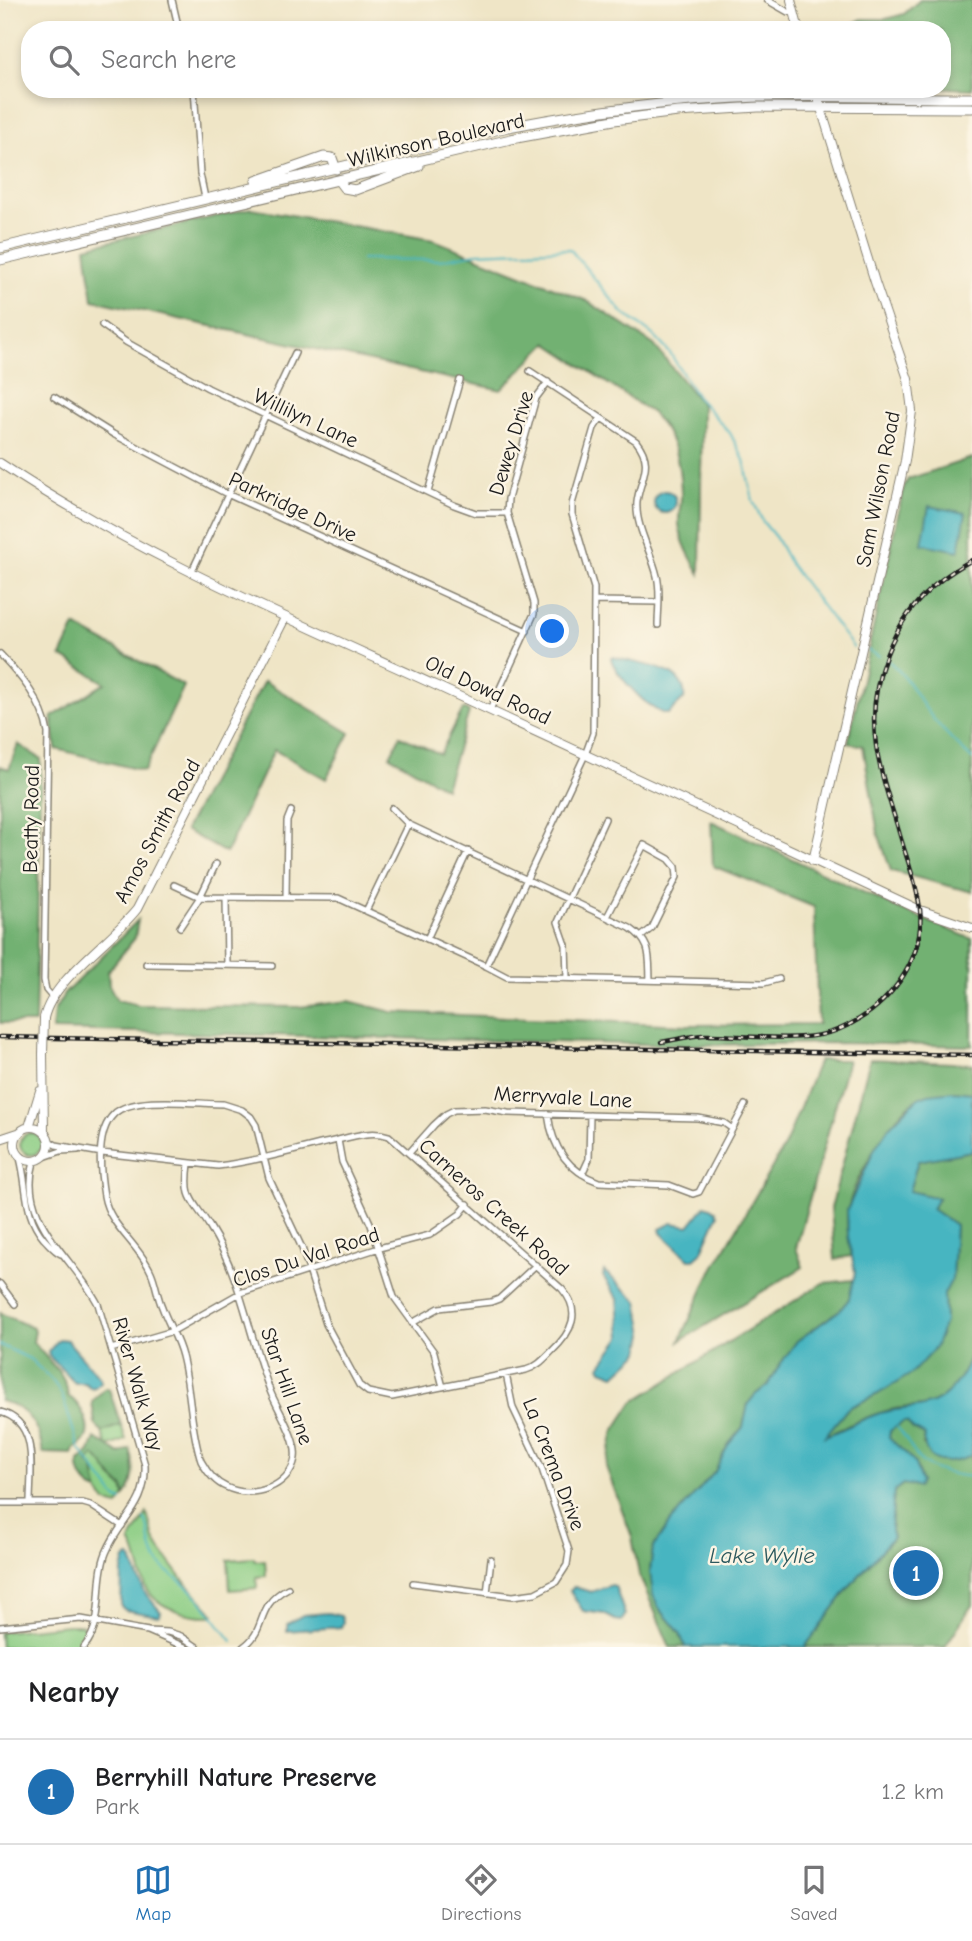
<!DOCTYPE html>
<style>
:root{--surface:#fff;--page:#f6f6f6;--text:#202124;--muted:#757577;--line:#e0e0e0;--accent:#1f6fb2}
body{margin:0;font-family:"Comic Neue",sans-serif;background:var(--page);color:var(--text)}
.you{position:absolute;left:553px;top:632px;width:24px;height:24px;margin:-18px;border:5px solid #fff;border-radius:50%;background:#1a73e8;box-shadow:0 0 0 10px #1a73e833}
.badge{display:grid;place-items:center;width:46px;height:46px;border-radius:50%;background:var(--accent);color:#fff;font-size:23px;font-weight:700}
.pin{position:absolute;translate:-50% -50%;border:4px solid #fff;box-shadow:0 2px 7px #0006}
.list{margin:0;padding:0;list-style:none}
h2{display:flex;justify-content:space-between;align-items:center;height:91px;margin:0;padding:0 28px;font-size:30px}
h2 small{font-size:23px;font-weight:400;color:var(--muted)}
.list li{display:grid;grid-template-columns:46px 1fr auto;gap:21px;align-items:center;box-sizing:border-box;height:105px;padding:0 28px;border-top:2px solid var(--line)}
.list b{display:block;font-size:26px;white-space:nowrap}
.list p{margin:0;font-size:23px;white-space:nowrap;color:var(--muted)}
.list em{font-size:23px;font-style:normal;color:var(--muted)}
.icon{flex:none;width:38px;height:38px;fill:none;stroke:currentColor;stroke-width:2;stroke-linecap:round;stroke-linejoin:round}
.map{position:relative;flex:none;width:972px;height:1647px;overflow:hidden}
.search{position:absolute;background:var(--surface);box-shadow:0 4px 10px #0003;left:21px;right:21px;top:21px;height:77px;display:flex;align-items:center;gap:18px;box-sizing:border-box;padding:0 24px;border-radius:28px;color:var(--muted);font-size:26px}
.sheet{height:196px;background:var(--surface)}
nav{display:flex;justify-content:space-around;align-items:center;box-sizing:border-box;height:98px;border-top:2px solid var(--line);background:var(--surface);font-size:19px;color:var(--muted)}
nav a{display:grid;justify-items:center;gap:4px}
nav .on{color:var(--accent)}
.map>svg:first-child{display:block}
</style>
<div class="map">
<svg width="972" height="1647" viewBox="0 0 972 1647">
<rect width="100%" height="100%" fill="#fcf5e5"/>
<filter id="ink" filterUnits="userSpaceOnUse"><feTurbulence type="fractalNoise" baseFrequency=".0143" numOctaves="2"/><feDisplacementMap in="SourceGraphic" scale="14" xChannelSelector="R" yChannelSelector="G"/><feConvolveMatrix kernelMatrix="1 2 1 2 8 2 1 2 1" color-interpolation-filters="sRGB"/></filter>
<filter id="wash" filterUnits="userSpaceOnUse"><feTurbulence type="fractalNoise" baseFrequency=".00686" numOctaves="4" result="noise"/><feDisplacementMap in="SourceGraphic" scale="28" xChannelSelector="R" yChannelSelector="G"/><feGaussianBlur stdDeviation="1.57" result="paint"/><feColorMatrix in="noise" values="0 0 0 0 0 0 0 0 0 0 0 0 0 0 0 0 0 1.4 0 .05"/><feComposite in="paint" operator="in"/></filter>
<g filter="url(#wash)">
<rect width="100%" height="100%" fill="#efe5c6"/>
<path fill="#8dce85" stroke="#547550" stroke-width="2" d="M20 1144a11 11 0 1 1 22 0a11 11 0 1 1-22 0Z
M121 1425 126 1440 107 1447 102 1432Z
M92 1456H96L106 1467 111 1477 124 1489 125 1496 118 1506C90 1500 102 1480 88 1462Z
M147 1513 154 1539 160 1549 184 1581 214 1614 212 1616C191 1617 158 1609 147 1589 139 1574 139 1556 130 1541Z
M254 1558 255 1561 265 1560 266 1576 256 1577 257 1588 230 1590 228 1560Z
M68 1625H82L85 1629 86 1633 76 1647H1L0 1632Z"/>
<path fill="#72b172" stroke="#476647" stroke-width="2" d="M920 0H972V89L942 88V30H824L847 27 862 19H886L904 14Z
M251 208 434 240 587 301 654 345 702 405 700 574C691 559 681 542 679 524 678 514 682 503 681 492 680 461 674 436 652 413L547 343 501 390 93 300 86 247Z
M972 458V892L891 871 878 833 863 746 848 743 904 487 908 479Z
M75 626 184 686 144 771 56 749 52 717 105 683 61 656Z
M264 681 350 733 326 779 274 750 226 853 185 830Z
M463 709 469 712 445 788 390 756 400 736 440 754Z
M18 744 41 759 35 1023H0V766L9 769Z
M711 821 899 909 972 939V1046L839 1043 681 1045 52 1030 54 1011 64 994 138 920 135 938 108 971 109 985 117 1000 139 1005 299 1007 349 1001 392 1012 687 1025 818 1024 814 907 713 866Z
M870 1059 972 1064V1093C952 1092 932 1091 914 1102 892 1115 856 1177 850 1202 844 1220 849 1238 852 1256L835 1259 831 1208Z
M819 1060H848L796 1248 803 1267 680 1341 708 1278 785 1145Z
M972 1151V1352C964 1375 948 1402 922 1406 913 1408 904 1407 895 1409 870 1414 846 1427 823 1437L848 1408 878 1394 945 1322 944 1294 952 1279 955 1225 932 1209 938 1198 909 1191 918 1161Z
M855 1280 849 1299 845 1306 797 1341 779 1366 769 1384 755 1395 748 1404 743 1427 728 1445 715 1472 671 1521 653 1548 650 1571 659 1608 680 1633 685 1647H670L639 1575 632 1537 606 1467 614 1431 633 1402 823 1283Z
M0 1313 33 1328 35 1331 33 1342 59 1372 66 1384 68 1396C80 1403 95 1429 83 1442 83 1443 74 1449 74 1449L72 1454 43 1453C39 1426 28 1407 0 1401Z
M105 1388 109 1389 121 1425 102 1432 95 1424 92 1402Z
M907 1421 913 1429 925 1435 923 1445 967 1457 972 1455V1605L945 1647H805L849 1587 893 1537 891 1531 894 1491 903 1484 921 1482 917 1468 889 1438 890 1431 903 1422Z
M95 1438 120 1454 130 1449C135 1465 136 1482 125 1496L123 1486C110 1479 106 1465 94 1455L88 1462 94 1469 98 1491C85 1487 78 1474 79 1461L90 1452Z"/>
<path fill="#47b5c1" stroke="#32686e" stroke-width="2" d="M654 502a11 11 0 1 1 22 0a11 11 0 1 1-22 0Z
M929 506 966 513 959 551 922 544Z
M614 657C636 665 689 666 684 699L668 714C652 714 614 674 611 658Z
M954 1091 972 1093V1151L918 1161 909 1191 938 1198 932 1209 955 1225 952 1279 944 1294 945 1322 935 1348 911 1374 878 1394 848 1408 825 1436C843 1430 861 1419 880 1413 894 1409 908 1409 923 1406 948 1401 964 1375 972 1352V1455C952 1467 920 1465 925 1435L913 1429 907 1422H903L890 1431 889 1438 914 1461 921 1482 918 1487 903 1484 894 1491 891 1531 893 1537 849 1587 805 1647H685L680 1633 659 1608 653 1595 650 1571 653 1548 671 1521 715 1472 728 1445 743 1427 748 1404 755 1395 769 1384 779 1366 797 1341 840 1310 849 1299 855 1272 848 1236 847 1210 875 1148 889 1127 918 1098 928 1094Z
M705 1206 716 1210 718 1215 701 1253 694 1259H689L661 1233 660 1229 672 1223 689 1226Z
M604 1271 638 1301 644 1334 640 1352 615 1375 602 1370 600 1366 621 1337 618 1299 603 1276Z
M59 1339 67 1340 100 1378 101 1382 95 1387 91 1388 85 1383H75L49 1356 48 1352Z
M130 1557 145 1593 161 1612 158 1616 125 1610 121 1606 122 1570 125 1559Z
M611 1585 615 1586 625 1615 622 1621 615 1620 604 1614 583 1611 570 1591 574 1587 591 1592Z
M328 1613 341 1616 343 1622 341 1627 287 1631V1624L303 1615Z"/>
<g fill="none" stroke-linecap="round" stroke-linejoin="round">
<path stroke="#47b5c1" stroke-width="2" d="M361 259 440 260 476 253 570 249 622 312 653 335 670 353 697 397 730 433 744 460 753 501 763 522 776 538 790 564 853 647
M867 650 879 656
M887 660C906 674 915 695 929 713 941 730 957 744 972 759
M0 1345 30 1359 52 1380 62 1395 79 1448 116 1498 122 1501
M897 1427C906 1436 911 1450 919 1459 932 1472 955 1475 972 1477
M144 1518C151 1528 147 1545 156 1559 166 1573 182 1581 194 1593 208 1607 219 1625 232 1641"/>
</g>
</g>
<g filter="url(#ink)">
<g fill="none" stroke-linecap="round" stroke-linejoin="round">
<g stroke="#868071" stroke-width="8">
<path id="street" d="M172 0 179 30
M767 0 788 12H794
M194 89 200 174 205 198
M102 325 126 342 208 388 454 505 476 513H507
M530 371 636 441C655 465 640 477 637 502 635 526 652 553 657 576 661 591 658 610 658 625
M54 397 113 434 225 493 527 631
M601 418 594 428 572 504V514L594 588 593 733 585 755 486 966 507 977 764 983 779 979
M428 492 460 380
M192 571 295 353
M595 601 658 602
M0 654C21 676 43 702 48 733L44 980 46 990 52 997
M490 710 534 614V603L507 513 508 499 536 398 548 382
M392 808 408 824 630 928C652 943 649 956 650 980
M174 885 200 897 338 898 486 966
M226 897 227 965
M286 897 287 821 291 811
M366 911 408 824
M607 917 644 845 669 859 676 867 677 877 652 928 642 936
M180 927 200 897 216 864
M427 939 468 851
M146 964 272 966
M567 978 566 945 558 922 605 819
M548 1114C552 1146 567 1171 599 1182L669 1185 693 1194 699 1192 745 1105
M338 1140 342 1162 371 1225 394 1297 434 1352 443 1387
M49 1141 56 1145 102 1153 218 1166C254 1162 290 1151 325 1143 346 1139 369 1129 389 1136L562 1289C582 1312 572 1332 552 1351 544 1359 537 1367 526 1370L392 1397 368 1392 359 1385 326 1324 302 1248 269 1178 256 1125 251 1117 242 1110 223 1104C196 1104 133 1095 114 1114 95 1132 100 1172 104 1196 109 1226 139 1244 151 1272 156 1283 157 1296 162 1307 168 1324 178 1339 182 1356 191 1390 190 1428 201 1461 207 1472 214 1482 226 1487 252 1500 290 1487 295 1458 298 1440 278 1410 271 1393 249 1338 242 1278 210 1227 193 1199 184 1201 189 1164
M410 1152 434 1125 446 1114 454 1110 485 1109 508 1113 698 1118 724 1123 731 1128
M44 1157 61 1151 78 1150
M20 1158C28 1187 23 1215 44 1239 50 1245 54 1251 61 1254
M34 1162C17 1220 74 1258 98 1304L145 1465C147 1508 120 1518 106 1553 94 1583 106 1621 84 1647
M582 1174 589 1159 590 1115
M0 1284 15 1304
M412 1323 439 1308 491 1302 499 1299 536 1265
M111 1349 173 1331 240 1293 379 1248 430 1235 460 1214 468 1204
M0 1412C40 1422 30 1471 30 1503
M0 1503H83L90 1505 122 1526
M413 1583 513 1596 535 1593 556 1582 567 1565 569 1551 542 1469 513 1408 506 1374
M487 1593 491 1559
M0 1627 81 1619 148 1631 168 1632 181 1636 197 1647
M148 1631 185 1647
M243 1647C268 1630 254 1606 288 1588"/>
</g>
<g stroke="#868071" stroke-width="10">
<path id="secondary" d="M791 0 799 30
M0 463C136 554 288 618 437 686 598 759 759 835 920 910L972 928
M813 861 905 461 912 411 908 379 875 282 815 89
M44 1018C52 980 112 941 137 909L285 618
M43 1054 44 1131
M15 1144a17 17 0 1 1 34 0a17 17 0 1 1-34 0Z
M29 1127 40 1091
M0 1139 18 1133"/>
</g>
<g stroke="#868071" stroke-width="11">
<path id="primary" d="M338 180 344 188 355 190 419 166
M256 181 324 157 332 158 336 169
M0 248 508 127C590 111 674 100 758 97 829 95 901 98 972 98
M0 260 511 139 614 120 678 112 758 107 972 108"/>
</g>
<use href="#street" stroke="#fff" stroke-width="5"/>
<use href="#secondary" stroke="#fff" stroke-width="8"/>
<use href="#primary" stroke="#fff" stroke-width="9"/>
<g stroke="#1c1c1c" stroke-width="4.5">
<path id="rail" d="M0 1037 972 1055
M661 1042C675 1040 689 1036 703 1035 743 1034 805 1045 840 1029 887 1009 925 962 920 909 917 884 906 857 899 832 891 804 880 775 876 745 867 684 892 618 941 580 951 572 961 566 972 560"/>
</g>
<use href="#rail" stroke="#fcf5e5" stroke-width="2" stroke-dasharray="5" stroke-linecap="butt"/>
<g stroke="#868071" stroke-width="10" stroke-linecap="butt">
<path id="secondary-bridge" d="M43 1054 44 1018"/>
</g>
<use href="#secondary-bridge" stroke="#fff" stroke-width="8"/>
</g>
</g>
<g text-anchor="middle" stroke-width="5" stroke-linejoin="round" paint-order="stroke">
<g font-size="21" fill="#1c1c1c" stroke="#fcf5e5">
<text transform="translate(436 140) rotate(-13)" y="7">Wilkinson Boulevard</text>
<text transform="translate(306 418) rotate(25)" y="7">Willilyn Lane</text>
<text transform="translate(511 443) rotate(-73)" y="7">Dewey Drive</text>
<text transform="translate(878 489) rotate(-79)" y="7">Sam Wilson Road</text>
<text transform="translate(293 507) rotate(25)" y="7">Parkridge Drive</text>
<text transform="translate(488 690) rotate(25)" y="7">Old Dowd Road</text>
<text transform="translate(31 819) rotate(-89)" y="7">Beatty Road</text>
<text transform="translate(157 831) rotate(-62)" y="7">Amos Smith Road</text>
<text transform="translate(563 1097) rotate(3)" y="7">Merryvale Lane</text>
<text transform="translate(494 1207) rotate(42)" y="7">Carneros Creek Road</text>
<text transform="translate(306 1257) rotate(-18)" y="7">Clos Du Val Road</text>
<text transform="translate(138 1384) rotate(74)" y="7">River Walk Way</text>
<text transform="translate(287 1386) rotate(71)" y="7">Star Hill Lane</text>
<text transform="translate(554 1464) rotate(69)" y="7">La Crema Drive</text>
</g>
<g font-size="23" font-style="italic" fill="#2d595e" stroke="#fcf5e5">
<text x="762" y="1563">Lake Wylie</text>
</g>
</g>
</svg>
<div class="you"></div>
<div class="pin badge" style="left:916px;top:1573px">1</div>
<div class="search"><svg class="icon" aria-label="search" viewBox="0 0 24 24"><circle cx="10" cy="10" r="6"/><path d="M15 15l6 6"/></svg>Search here</div>
</div>
<section class="sheet">
<h2>Nearby<small></small></h2>
<ul class="list">
<li><span class="badge">1</span><div><b>Berryhill Nature Preserve</b><p>Park</p></div><em>1.2 km</em></li>
</ul>
</section>
<nav>
<a class="on"><svg class="icon" aria-label="map" viewBox="0 0 24 24"><path d="M3 6l6-2 6 2 6-2v14l-6 2-6-2-6 2zM9 4v14M15 6v14"/></svg>Map</a>
<a><svg class="icon" aria-label="directions" viewBox="0 0 24 24"><path d="M12 3l9 9-9 9-9-9zM9 14v-3h6M13 9l2 2-2 2"/></svg>Directions</a>
<a><svg class="icon" aria-label="saved" viewBox="0 0 24 24"><path d="M7 4h10v16l-5-4-5 4z"/></svg>Saved</a>
</nav>
